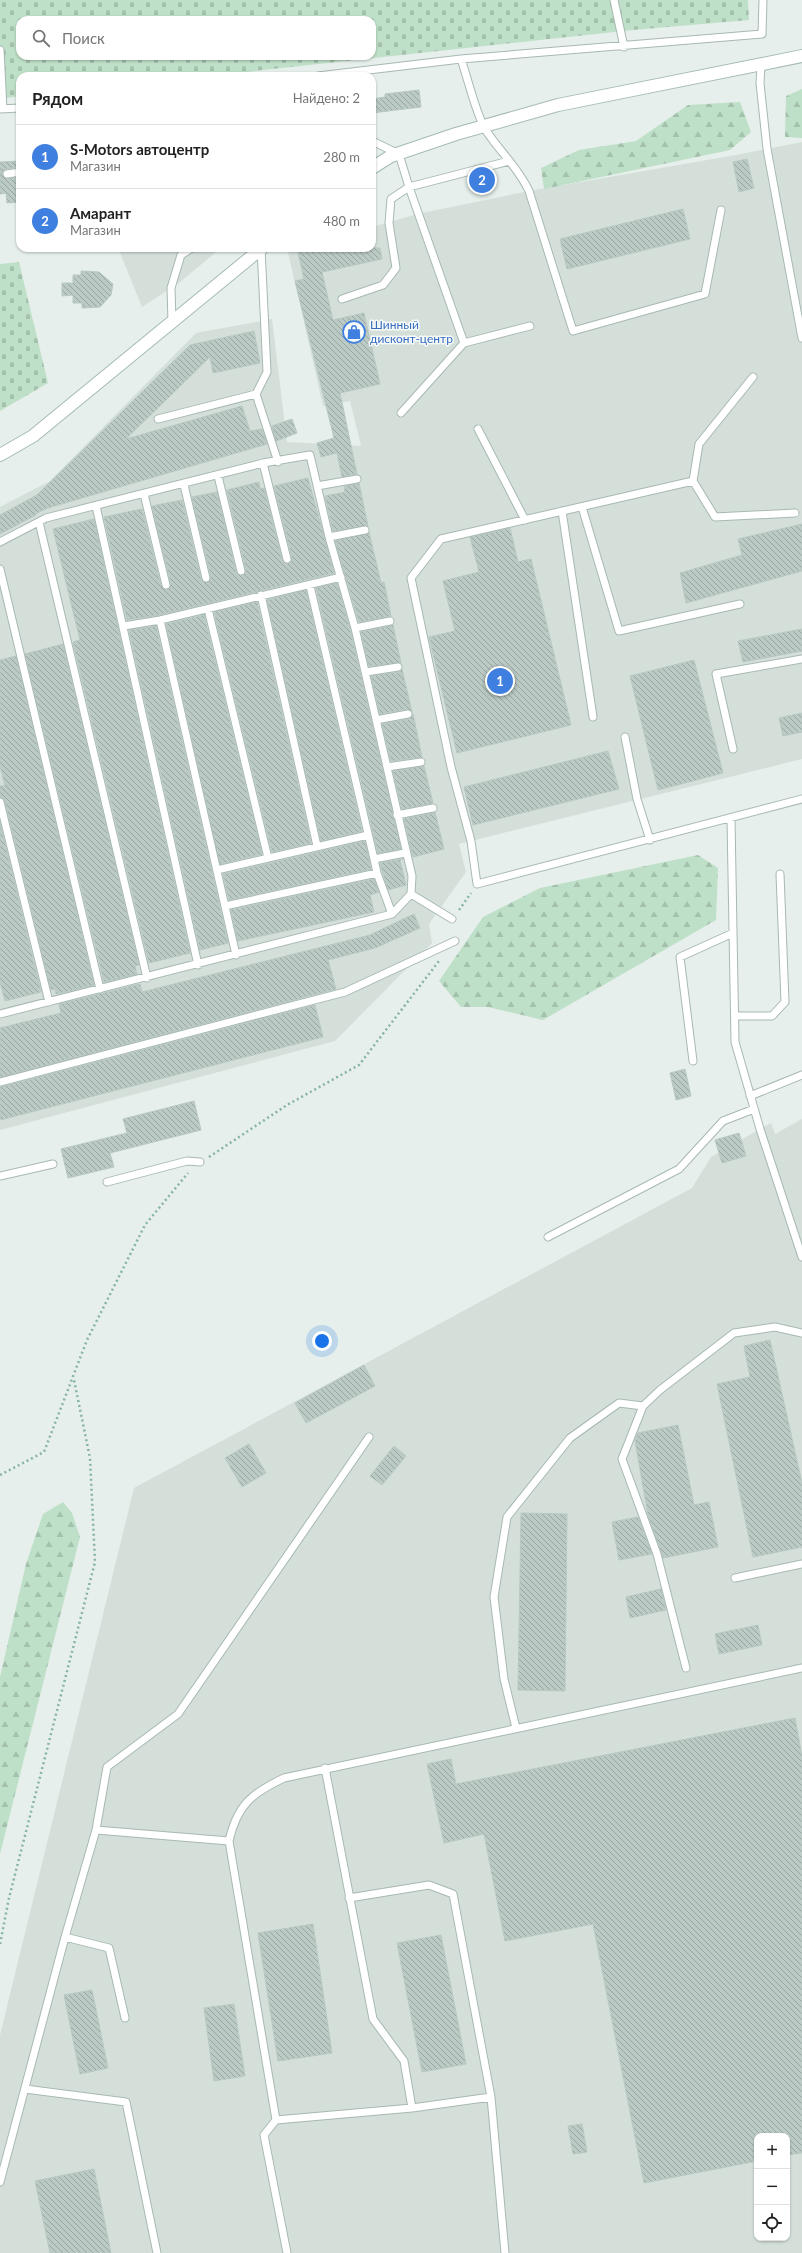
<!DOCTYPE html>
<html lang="ru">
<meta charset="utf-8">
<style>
:root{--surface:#fff;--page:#f2f2f2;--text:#222;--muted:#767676;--line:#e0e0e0;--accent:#804e3d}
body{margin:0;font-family:Lato,sans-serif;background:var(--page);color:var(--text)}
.controls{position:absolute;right:12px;bottom:12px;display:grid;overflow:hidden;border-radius:8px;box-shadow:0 1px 3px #0004}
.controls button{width:36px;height:36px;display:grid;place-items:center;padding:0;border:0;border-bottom:1px solid var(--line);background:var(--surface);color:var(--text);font:20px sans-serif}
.you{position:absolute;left:322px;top:1341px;width:14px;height:14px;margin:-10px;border:3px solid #fff;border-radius:50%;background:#1a73e8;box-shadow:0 0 0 6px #1a73e833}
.badge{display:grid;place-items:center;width:26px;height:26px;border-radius:50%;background:var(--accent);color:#fff;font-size:13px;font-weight:700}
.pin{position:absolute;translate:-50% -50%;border:2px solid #fff;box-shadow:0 1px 4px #0006}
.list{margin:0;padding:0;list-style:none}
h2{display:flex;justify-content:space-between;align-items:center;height:52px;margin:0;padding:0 16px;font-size:17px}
h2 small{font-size:13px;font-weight:400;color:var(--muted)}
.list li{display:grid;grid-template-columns:26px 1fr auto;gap:12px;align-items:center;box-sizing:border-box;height:64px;padding:0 16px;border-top:1px solid var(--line)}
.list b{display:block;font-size:15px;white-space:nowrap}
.list p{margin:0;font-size:13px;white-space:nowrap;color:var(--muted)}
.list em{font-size:13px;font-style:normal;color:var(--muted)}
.icon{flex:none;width:22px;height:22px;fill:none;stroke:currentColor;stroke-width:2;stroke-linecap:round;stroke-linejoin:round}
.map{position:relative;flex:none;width:802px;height:2253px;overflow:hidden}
.search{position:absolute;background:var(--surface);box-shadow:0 1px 3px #0004;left:16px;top:16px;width:360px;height:44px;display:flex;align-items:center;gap:10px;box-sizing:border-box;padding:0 14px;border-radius:12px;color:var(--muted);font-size:15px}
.panel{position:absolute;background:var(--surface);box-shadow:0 1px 3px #0004;left:16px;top:72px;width:360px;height:180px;border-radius:12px}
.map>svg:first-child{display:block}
</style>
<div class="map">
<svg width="802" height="2253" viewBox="0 0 802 2253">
<defs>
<pattern id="forest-firs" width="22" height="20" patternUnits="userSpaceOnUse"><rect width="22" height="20" fill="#bfe0c8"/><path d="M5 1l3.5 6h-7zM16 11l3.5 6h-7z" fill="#a4c1ad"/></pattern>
<pattern id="cemetery-stones" width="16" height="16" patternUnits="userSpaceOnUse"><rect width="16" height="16" fill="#bfe0c8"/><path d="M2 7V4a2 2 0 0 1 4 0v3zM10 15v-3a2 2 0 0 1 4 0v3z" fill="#a4c1ad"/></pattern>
<pattern id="building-back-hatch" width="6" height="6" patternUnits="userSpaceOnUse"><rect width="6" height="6" fill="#bbcac4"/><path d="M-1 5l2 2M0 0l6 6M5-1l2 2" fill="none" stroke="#98a6a0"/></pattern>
</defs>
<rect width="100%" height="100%" fill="#e6efeb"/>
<path fill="#d4dfda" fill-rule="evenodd" d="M802 142V759L459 844 466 872 429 924 432 943 335 1041 0 1130V507L50 481 196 333 272 319 287 442 361 446 350 401 323 406 287 248H372V227L417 214 529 191 736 155Z
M118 248H221L180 282 142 307Z
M802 1119V2253H0V2035L134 1488 692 1188 711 1157 760 1129 771 1123 775 1134ZM757 2136H787V2238H757Z"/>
<path fill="url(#forest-firs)" d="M802 89V138L785 137 786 96Z
M740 102 751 132 730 150 544 189 541 168 579 150 636 141 688 105Z
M698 855 718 868 716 920 543 1020 488 1007H461L439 981 483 917 540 888Z
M63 1502 72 1513 80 1537 0 1854V1677L26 1564 43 1514Z"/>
<path fill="url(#cemetery-stones)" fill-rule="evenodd" d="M0 0H748L749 20 633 30 209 76H20V96L0 99ZM20 20H372V56H20Z
M19 262 48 383 0 411V264Z"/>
<path fill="url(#building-back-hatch)" stroke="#b8c9c2" d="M419 90 421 107 372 113V99L385 97V94Z
M747 159 754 188 739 192 733 162Z
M20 161V167L6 169 2 173 6 179 20 177V202L7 203 6 193 0 194V162Z
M683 209 690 239 567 269 560 239Z
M297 248H380L382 259 322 272 333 320 364 313 380 384 340 393 357 474 342 477 337 453 321 457 317 443 334 438 295 281 304 279Z
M81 271 99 272 113 284 111 295 100 307 82 308V303H73V295L62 296V283H73V275H81Z
M254 331 260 363 213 373 210 357 126 439 242 406 250 431 262 429 267 444 48 508 35 514 36 515 0 534V515L37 495 190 345Z
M292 419 297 433 276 441 272 426Z
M308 478 334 573 159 615 127 620 104 517 142 509 161 586 167 590 171 584 152 506 182 500 201 579 207 583 211 577 192 497 217 492 236 572 242 576 246 570 227 490 259 482 260 489 264 488 282 560 288 564 292 558 274 486Z
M359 483 368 526 333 531 325 496 345 492 344 486Z
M94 519 190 953 149 963 73 642 80 640 53 529Z
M802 524V571L686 603 680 573 742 555 738 539Z
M510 528 518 562 531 559 571 725 457 753 429 637 455 631 443 581 479 572 470 537Z
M369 532 381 583 384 582 391 616 359 622 335 541Z
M337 583 350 629 401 849 378 853 316 588Z
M306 590 362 831 321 841 267 600Z
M257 602 311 843 272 852 214 612Z
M204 615 262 854 220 864 166 624Z
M393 625 401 663 369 666 361 632Z
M156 626 228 943 200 950 129 630Z
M802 629V651L743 662 738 641Z
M63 644 139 965 135 966 137 974 104 982 25 654Z
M16 656 94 985 56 994 55 989 51 990 5 801 0 797V786H5L0 766V660Z
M694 660 723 773 658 790 630 676Z
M402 669 412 712 407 709 380 714 371 676 399 672Z
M802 713V732L783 736 779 718Z
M413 714 422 757 391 761 382 724 409 719Z
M608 751 619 789 473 825 464 787Z
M424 766 433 803 402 809 393 771Z
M435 812 444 849 413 857 404 819Z
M0 823 41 992 5 1001 0 982Z
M365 841 371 869 229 900 223 874Z
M403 859 400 860 406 885 388 890 380 863Z
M374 879 379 892 370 895 374 912 238 941 231 910Z
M414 914 420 928 375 948 328 960 336 989 0 1077V1028L61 1013 59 1004 140 984 142 992 370 935Z
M315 1005 323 1037 0 1120V1087Z
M685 1069 691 1096 676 1100 670 1073Z
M194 1101 201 1130 110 1153 114 1167 68 1178 61 1149 127 1133 123 1119Z
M739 1133 746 1156 722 1163 715 1140Z
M770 1340 802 1483V1547L753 1557 717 1384 750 1377 744 1346Z
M364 1365 375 1386 306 1423 295 1403Z
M678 1425 694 1505 709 1502 718 1547 663 1558 648 1515 635 1441 638 1433Z
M249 1444 266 1473 242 1487 225 1458Z
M394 1446 406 1456 382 1485 370 1476Z
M521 1513 567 1514 565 1691 518 1690Z
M638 1517 652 1554 619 1560 612 1522Z
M661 1589 666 1610 630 1618 626 1597Z
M758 1625 762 1645 719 1654 715 1634Z
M795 1718 802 1756V2153L787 2155V2136H757V2161L644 2183 593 1924 505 1941 484 1834 444 1843 427 1764 451 1759 456 1784Z
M313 1924 332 2053 278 2061 258 1933Z
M441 1935 466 2064 422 2072 397 1943Z
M92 1990 108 2068 80 2074 64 1995Z
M234 2004 245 2076 214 2081 204 2008Z
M582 2124 587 2152 573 2154 568 2126Z
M94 2169 111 2253H50L35 2181Z"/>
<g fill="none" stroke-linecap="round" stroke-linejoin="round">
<g stroke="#a8b8b2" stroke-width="9">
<path id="service" d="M614 0 624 47
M0 50 3 109
M461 59C468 79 475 111 485 129 499 151 518 167 529 191L573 331 705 294 721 210
M761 66 760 83 767 149 802 338
M318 76 461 59 762 34 763 0
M0 109 20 108
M7 174 20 172
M342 299 383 285 396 268 389 223 391 199 409 187 399 154 372 141
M172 322 171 288 181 255 192 248
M464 343 409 187 509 161
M753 377 699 444 693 481 715 517 795 513
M256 394 267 372 261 248
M401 413 464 343 530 326
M158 419 256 394 278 462
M478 429 525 520
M263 463 287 559
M218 476 241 571
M693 481 441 539 411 578 451 767 471 841 477 884 802 799
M184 485 206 578
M317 486 357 479
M144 494 166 585
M96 506 198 965
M582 507 619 631 740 604
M562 511 593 717
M39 522 147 978
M329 537 365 530
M0 542 46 518 263 463 310 455 329 537 355 628 412 876 411 894 392 914 0 1014
M0 569 100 989
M310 586 374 859
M261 595 317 846
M208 609 268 858
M160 620 236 955
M124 626 160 620 341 577
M355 628 390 621
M366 672 398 667
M376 720 408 714
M625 737 637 799 650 840
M733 749 716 674 802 659
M387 767 421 762
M0 802 49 1002
M397 815 433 808
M731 819 735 1042 760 1129 802 1257
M217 870 368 835
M377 873 392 914
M411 894 452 919
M225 906 377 873 374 859 405 853
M735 1016H772L785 1002 780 874
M693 1061 680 957 733 933
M0 1082 345 992 455 941
M750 1096 802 1075
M0 1176 53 1164
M107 1182 187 1161 200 1162
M548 1237 679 1169 723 1121 754 1109
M735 1578 802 1564
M686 1668 657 1554 622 1459 643 1406 660 1390 734 1333 775 1327 802 1333
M516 1728 504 1679 494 1597 507 1517 570 1438 619 1403 643 1406
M325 1768 373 2019 404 2061 412 2108
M96 1830 229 1841
M349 1898 429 1885 453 1894 491 2097 505 2253
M65 1937 109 1948 125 2018
M25 2089 126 2102 157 2253
M276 2120 412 2108 491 2097
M0 2182 65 1937 96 1830 107 1767 178 1714 369 1437
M287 2253 264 2135 276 2120 229 1841C237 1805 252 1793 284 1778L802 1668"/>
</g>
<g stroke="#a4bbb3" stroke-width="14">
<path id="secondary" d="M372 168 391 156 456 134 558 105 802 56
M0 455 33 436 262 248"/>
</g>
<path stroke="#86b3a5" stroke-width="2.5" stroke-dasharray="2 3" stroke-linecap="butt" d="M459 910 471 893
M209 1157 287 1105 359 1065 439 961
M0 1475 44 1452 87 1340 145 1225 188 1173
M0 1944 9 1898 95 1562 90 1458 74 1380"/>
<use href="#service" stroke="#fff" stroke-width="7"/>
<use href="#secondary" stroke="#fff" stroke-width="12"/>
</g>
<defs>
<g id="shop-ring" transform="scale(1.15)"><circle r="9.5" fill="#f7fbf9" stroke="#3f7fe0" stroke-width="1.5"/><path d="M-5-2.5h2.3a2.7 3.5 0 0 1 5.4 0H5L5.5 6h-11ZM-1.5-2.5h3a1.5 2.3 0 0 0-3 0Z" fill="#3f7fe0"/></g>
</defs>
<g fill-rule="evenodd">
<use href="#shop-ring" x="354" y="332"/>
</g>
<g text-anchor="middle" stroke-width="3" stroke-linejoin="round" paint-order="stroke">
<g font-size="12" fill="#366cbe" stroke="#f7fbf9" text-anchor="start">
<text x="370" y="329">Шинный<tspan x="370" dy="14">дисконт-центр</tspan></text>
</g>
</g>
</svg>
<div class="controls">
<button>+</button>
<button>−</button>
<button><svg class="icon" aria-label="locate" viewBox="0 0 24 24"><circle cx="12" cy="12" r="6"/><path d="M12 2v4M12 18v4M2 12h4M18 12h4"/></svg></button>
</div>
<div class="you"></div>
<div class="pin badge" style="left:500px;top:681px;background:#3f7fe0">1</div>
<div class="pin badge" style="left:482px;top:180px;background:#3f7fe0">2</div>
<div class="search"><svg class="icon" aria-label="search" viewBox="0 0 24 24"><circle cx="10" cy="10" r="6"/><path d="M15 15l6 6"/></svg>Поиск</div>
<section class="panel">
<h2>Рядом<small>Найдено: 2</small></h2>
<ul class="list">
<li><span class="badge" style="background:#3f7fe0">1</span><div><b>S-Motors автоцентр</b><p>Магазин</p></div><em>280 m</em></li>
<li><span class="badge" style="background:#3f7fe0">2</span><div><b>Амарант</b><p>Магазин</p></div><em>480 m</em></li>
</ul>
</section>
</div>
